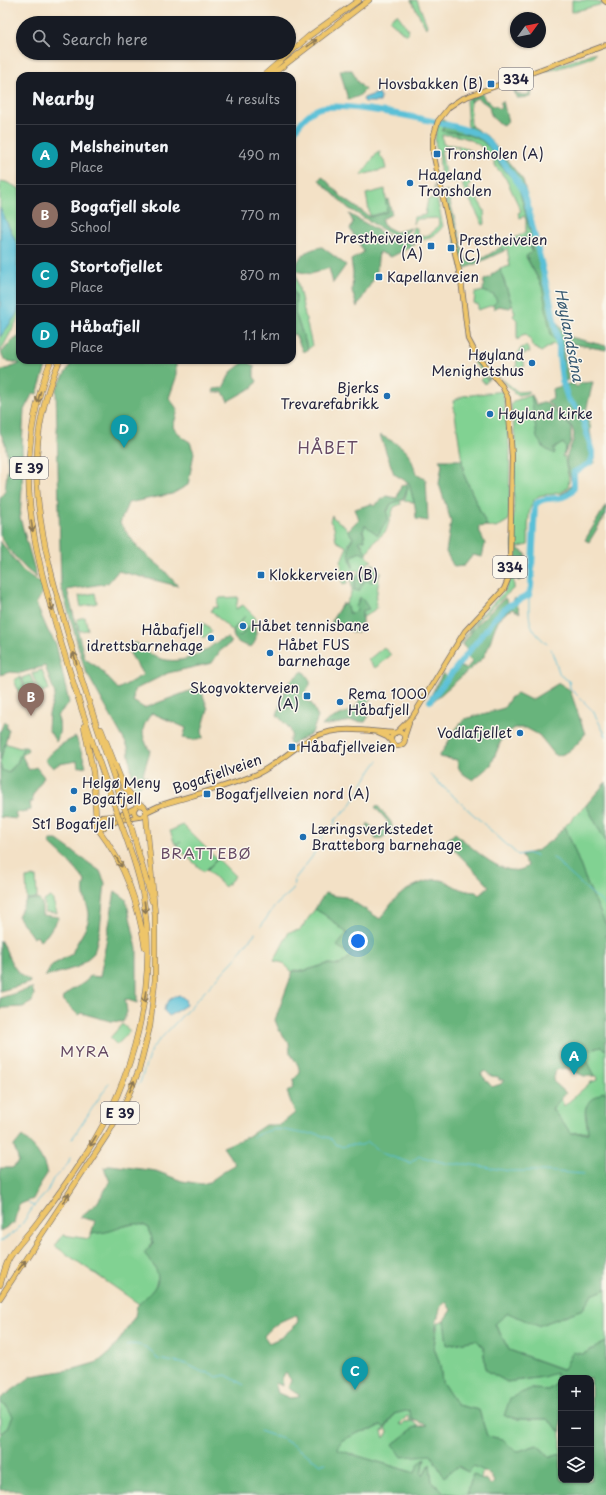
<!DOCTYPE html>
<meta charset="utf-8">
<style>
:root{--surface:#171b24;--page:#20242c;--text:#f1f3f6;--muted:#9ea1a6;--line:#363941;--accent:#db2777}
body{margin:0;font-family:"Playpen Sans",sans-serif;background:var(--page);color:var(--text)}
.controls{position:absolute;right:12px;bottom:12px;display:grid;overflow:hidden;border-radius:8px;box-shadow:0 1px 3px #0004}
.controls button{width:36px;height:36px;display:grid;place-items:center;padding:0;border:0;border-bottom:1px solid var(--line);background:var(--surface);color:var(--text);font:20px sans-serif}
.compass{position:absolute;left:510px;top:12px;width:36px;height:36px;border-radius:50%;background:var(--surface);box-shadow:0 1px 3px #0004;rotate:57deg}
.you{position:absolute;left:358px;top:941px;width:14px;height:14px;margin:-10px;border:3px solid #fff;border-radius:50%;background:#1a73e8;box-shadow:0 0 0 6px #1a73e833}
.badge{display:grid;place-items:center;width:26px;height:26px;border-radius:50%;background:var(--accent);color:#fff;font-size:13px;font-weight:700}
.pin{position:absolute;translate:-50% -33px;filter:drop-shadow(0 1px 2px #0008)}
.pin::after{content:'';position:absolute;top:21px;width:14px;height:12px;background:inherit;clip-path:polygon(0 0,100% 0,50% 100%)}
.list{margin:0;padding:0;list-style:none}
h2{display:flex;justify-content:space-between;align-items:center;height:52px;margin:0;padding:0 16px;font-size:17px}
h2 small{font-size:13px;font-weight:400;color:var(--muted)}
.list li{display:grid;grid-template-columns:26px 1fr auto;gap:12px;align-items:center;box-sizing:border-box;height:60px;padding:0 16px;border-top:1px solid var(--line)}
.list b{display:block;font-size:15px;white-space:nowrap}
.list p{margin:0;font-size:13px;white-space:nowrap;color:var(--muted)}
.list em{font-size:13px;font-style:normal;color:var(--muted)}
.icon{flex:none;width:22px;height:22px;fill:none;stroke:currentColor;stroke-width:2;stroke-linecap:round;stroke-linejoin:round}
.map{position:relative;flex:none;width:606px;height:1495px;overflow:hidden}
.search{position:absolute;background:var(--surface);box-shadow:0 1px 3px #0004;left:16px;top:16px;width:280px;height:44px;display:flex;align-items:center;gap:10px;box-sizing:border-box;padding:0 14px;border-radius:22px;color:var(--muted);font-size:15px}
.panel{position:absolute;background:var(--surface);box-shadow:0 1px 3px #0004;left:16px;top:72px;width:280px;height:292px;border-radius:12px}
.map>svg:first-child{display:block}
</style>
<div class="map">
<svg width="606" height="1495" viewBox="0 0 606 1495">
<rect width="100%" height="100%" fill="#fbf7ec"/>
<filter id="ink" filterUnits="userSpaceOnUse"><feTurbulence type="fractalNoise" baseFrequency=".025" numOctaves="2"/><feDisplacementMap in="SourceGraphic" scale="8" xChannelSelector="R" yChannelSelector="G"/><feConvolveMatrix kernelMatrix="1 2 1 2 8 2 1 2 1" color-interpolation-filters="sRGB"/></filter>
<filter id="wash" filterUnits="userSpaceOnUse"><feTurbulence type="fractalNoise" baseFrequency=".012" numOctaves="4" result="noise"/><feDisplacementMap in="SourceGraphic" scale="16" xChannelSelector="R" yChannelSelector="G"/><feGaussianBlur stdDeviation="0.9" result="paint"/><feColorMatrix in="noise" values="0 0 0 0 0 0 0 0 0 0 0 0 0 0 0 0 0 1.4 0 .05"/><feComposite in="paint" operator="in"/></filter>
<g filter="url(#wash)">
<rect width="100%" height="100%" fill="#f3e1c6"/>
<path fill="#81d292" stroke="#527a66" d="M411 0H417L427 25 426 28Z
M572 0 598 1 603 4 572 12Z
M397 14 409 30 406 35 389 20Z
M593 53 596 54 592 57 557 69 540 72Z
M470 98 471 126 468 128 466 100Z
M443 118 445 122 442 131 465 134 481 140 489 147 501 166 514 180 519 188 531 234 521 240V244L530 246 532 252 526 257 542 286 558 346 553 344 541 352 532 346 531 340 526 334 522 335 518 340 517 338V320L513 316 515 313 500 269 510 266 507 248 504 251 501 246 526 232V220L524 216 520 218 518 213 521 211 506 179 496 167 491 154 488 155C479 140 459 134 442 135L443 144 460 146 475 153 477 157 473 159 472 155 462 157 458 147 441 150 446 180 458 177 456 181 447 183 441 181 439 153H437C434 141 434 128 443 118Z
M380 152V156L384 160 386 169 361 175 377 153Z
M469 180 471 183 468 188 473 196 475 195 484 210 485 224 483 225 463 187V183Z
M0 181 6 182 20 189V315L0 352Z
M434 185 443 226C436 236 427 241 414 240L411 236 413 227 417 228V235C428 238 434 233 439 224L438 218 417 219 413 224 414 217 425 215 428 199 435 198Z
M385 189 387 212 370 216 366 194Z
M292 270 295 271 312 346 308 349 295 313 296 296 292 288Z
M483 291 494 295 497 301 493 305 478 310V304H474L475 293Z
M526 346 530 352 523 354V349L521 355 525 366 522 367V371H516L517 357 519 356 517 355 521 348Z
M474 357H476L491 376 485 384 481 379 486 376V379H488L489 374 482 375 479 368 474 363Z
M497 369 500 374 497 375 518 392 528 391 529 393 519 395 513 393 514 392 494 372Z
M503 391 510 453 509 520 496 528 487 526 464 475 453 401 463 396Z
M531 395 544 448 550 451 563 443 566 448 562 457 565 456C564 470 578 489 558 493L555 492V494C550 495 544 494 539 496 525 504 529 532 528 545L517 548 513 531 515 439 511 405 514 401Z
M409 483 414 502 404 501 408 488 406 484Z
M400 500 401 504 394 507 386 531 373 543 367 554V557L372 561 363 565H369L361 572 355 570 348 577 347 583 343 584 341 561 347 547 336 541 334 527 330 521 332 515 333 518 345 526 353 538 349 543 352 565 351 556 360 552 365 555 362 544 358 541 365 536 363 531 365 525 378 535 391 504Z
M513 567 514 588 480 618 457 648 474 622 505 591Z
M363 572 360 577 355 578 354 590 372 576H379C379 585 374 602 377 608L362 618 363 614 358 610 354 613H349L346 604 352 591 351 579 355 574Z
M95 593 97 603 81 607 79 596Z
M238 597 236 609 243 605 255 617V626L252 623 240 636 233 631 245 616 232 631 211 611 214 607 217 608 218 600 220 598Z
M85 617 88 630 79 631 77 619Z
M200 622 208 626 212 632 203 638 197 629Z
M384 647 391 655 375 668 368 660Z
M42 670 49 689 39 693 32 673Z
M30 675 37 692 29 695 22 678Z
M20 677 26 691 21 698 14 680Z
M5 741 7 744 20 748 24 746 17 763 7 773 2 770 0 764Z
M586 805 606 842V925L587 883 565 826Z
M183 825 217 859 204 872 179 849 176 845 181 842 175 844 170 831Z
M218 859 235 876 225 887 207 870Z
M36 877 37 898 27 899 26 878Z
M50 897 52 898 57 913 45 912 44 901Z
M315 909 325 915 347 933 351 956 340 965 327 964 304 971 295 970 292 972 283 963 274 961 289 932 300 930Z
M122 1024 130 1031 117 1045 110 1038Z
M601 1047 606 1050V1094L604 1092C581 1107 584 1106 588 1132L571 1133 552 1109 561 1098 564 1106 591 1082 598 1080 597 1076H595L582 1051Z
M138 1223 149 1228 153 1243 149 1246 152 1262 158 1270V1277L154 1290 139 1304 55 1246 63 1235 89 1239 91 1234C107 1232 122 1226 138 1223Z
M606 1289V1342L583 1354 565 1370 509 1350 495 1323 508 1313 560 1316 583 1309 592 1295Z
M444 1320 448 1345 476 1340 483 1347 486 1370 507 1382 543 1377 556 1372V1384L548 1390 530 1389 504 1416 518 1419H547L561 1432V1454L551 1457 537 1445 516 1452 503 1439 487 1436 479 1410 457 1405 442 1382 440 1365 434 1347 438 1323Z
M0 1402 7 1407 13 1416 8 1428 2 1433H0Z
M409 1410 413 1420H409L410 1417 407 1416 400 1424 403 1425 404 1422 413 1421 419 1426 415 1427 393 1444 431 1454 468 1472 474 1466 487 1471 482 1473 481 1479 473 1474 467 1495 445 1493 432 1482 430 1465 423 1475 421 1474 425 1460 415 1473 338 1450 340 1441 360 1432 372 1430 382 1425 385 1428V1430L382 1431 384 1438 388 1432 386 1428 394 1414Z"/>
<path fill="#68b47c" stroke="#456b5c" fill-rule="evenodd" d="M340 70H352L357 81 365 90 359 96 348 100Z
M533 75 534 78 531 97 517 98 513 88 515 87 517 94 528 95 529 93 531 76Z
M482 93 485 100 490 102 492 106H496L499 109 501 108 500 103 503 101 508 122 503 125C494 121 490 116 489 106L477 98 470 102V98Z
M445 122 466 129 471 126 487 136 523 180 556 321 566 336 606 346V350L568 343 564 347C562 360 568 368 568 380L564 381 558 359V346L556 341 551 336 542 286 526 256 532 252 531 246 521 244 520 240 531 234 519 188 514 180 501 166 489 147 481 140 465 134 442 131Z
M322 176 342 197 370 217 387 212 386 200 388 199 392 214 382 219 383 225 396 232 411 228 402 238 393 236 348 208 319 180Z
M447 191 465 257 468 261C479 263 492 252 501 247L504 251 462 270 443 192Z
M349 214 393 239 416 244 391 257 379 252 376 275 357 307 352 291 353 273 351 260 364 252 350 229 353 222Z
M322 247 346 265 333 283 329 268 311 274 295 271C298 255 306 250 322 247Z
M500 269 512 305 510 308 498 306 494 309 493 305 497 301 494 295 483 291 484 280 491 277V275Z
M292 288 296 296 295 313 308 349 303 352 295 334 292 335Z
M20 336V360H48L37 394 33 393 24 410 22 445 23 471 20 518 37 578 26 569 9 550 0 535V498L5 491 8 464 5 443 0 432V371L20 364C12 360 5 364 1 353L12 341Z
M73 360H176V378L169 398 178 410 173 427 182 437 190 442 194 453 188 485 172 494 128 503 120 523 138 548 162 568 178 586 118 571 108 583 67 590 85 659 99 668 118 689 143 675 129 652V644L137 643C158 666 184 665 209 648 216 643 219 639 228 638L232 642 220 651 212 663 168 673 134 690 133 701 144 708 200 687 208 709 202 730 203 738 194 740 183 738 186 728 152 713C140 728 141 735 150 751L143 774 148 778 134 792 128 747 85 670 61 586 56 389Z
M244 362H248L254 366V377L257 381 253 387 228 401 223 392H213L214 389 223 388 231 372Z
M593 382 586 411 591 429 590 430 595 463H589L575 469 573 474 572 489 567 495 561 497 559 495 567 491 572 483 566 464 567 455 573 441 574 434 572 427 547 401 553 398 552 389 572 383 577 387 581 383Z
M531 395H532L536 405 546 402 571 427V441L564 455 566 448 563 443 553 449 555 453 554 454 544 448 537 438Z
M380 435C403 447 409 447 416 474L426 480 428 521 416 519 415 506 409 483 394 474Z
M439 460H462L464 475 487 526 478 527 485 544 482 557 473 555 464 566 454 567 446 552 451 521 439 484 442 464Z
M406 484 408 488 403 499 391 504 387 511 388 518 378 535 365 525 363 531 365 540 359 541 366 552 365 555 360 552 352 556 353 568C349 557 346 547 353 538L348 530 359 519 355 509 371 504 374 506 386 496 397 498 401 486Z
M606 505V514L589 542 585 540Z
M513 531 517 548 526 554 524 578 518 581 513 549Z
M0 541 23 571 42 584 44 590 36 604 48 631 56 644 69 703 57 716C61 723 60 735 56 742L48 729 49 714 55 694 45 666 21 673 10 672 0 675Z
M372 564H374L381 573 379 576H373L374 581 372 582 365 580 359 591 354 590 355 578 364 574Z
M360 597 364 601 369 609 362 611V623L355 627 358 633 352 632 349 623 333 627 332 620 342 604H346L349 613H354L357 610 356 607Z
M505 598 509 604 515 598 520 613 512 609C490 621 495 639 483 658L431 703 429 699 443 673 448 678 458 666 466 669 472 662 464 654 467 649 462 645 478 623Z
M252 625 255 626C256 635 258 640 251 647 243 645 232 642 233 631L240 636Z
M303 671C314 684 311 684 302 697L312 704 318 717 312 733 291 745 289 741 292 735 290 729 277 715 287 684Z
M559 683 570 690 585 734C576 746 571 753 556 756L539 735 526 728H515L503 736 491 765 473 780C463 774 458 772 457 760L439 757 456 729 465 719 504 708 510 698 517 693 531 700Z
M379 691 363 707 369 716 365 722 351 721 322 726C331 713 356 716 360 698Z
M4 722 7 723 6 729H9L0 761V732Z
M76 737 86 766 78 767 77 761 59 764 53 768 45 760C51 750 66 741 76 737Z
M24 746H26L28 750 22 756 29 770 36 767 44 777 32 797 33 802H30L31 810 15 813 17 819 0 817V764L2 770 8 773 17 763Z
M606 782V842L586 805Z
M377 805 391 822 393 830 382 838 376 839 367 826 368 823 379 834 388 822 375 807Z
M565 826 587 883 606 925V1050L601 1047 582 1051 595 1076H584L566 1068 556 1070 553 1081 566 1093 552 1109 571 1133H588C586 1105 579 1108 604 1091L606 1094V1289L592 1295 583 1309 538 1326 508 1313 495 1324 509 1350 564 1370 572 1352 583 1354 606 1342V1495H467L473 1474 483 1480 485 1479 491 1485 494 1482 490 1474 474 1466 468 1472 458 1466 444 1477 431 1455 402 1457 393 1444 415 1427 427 1425 413 1420 409 1410 394 1414 385 1428 381 1425 372 1430 360 1432 341 1441 338 1450 415 1473 418 1464 425 1459 421 1474 423 1475 430 1464 432 1482 445 1493 455 1495H24L19 1490H0V1435L8 1428 13 1416 7 1407 0 1402V1399L32 1376 74 1369 98 1362 109 1353 121 1338 135 1316 137 1306C159 1284 167 1280 144 1253L153 1243 149 1228C135 1219 124 1227 110 1231 104 1233 97 1233 91 1234L95 1221 80 1217 97 1203 110 1182 104 1168 111 1165 156 1171 182 1181 202 1184 209 1182 235 1164 223 1147 247 1137 265 1125H280L295 1113 287 1092 293 1088 294 1079 300 1073 298 1065 290 1053 289 1043 279 1030 275 1020 293 971H304L327 964 340 965 351 956 337 946 347 933 325 915 315 909 325 893 335 896 346 897 380 919C386 912 392 901 400 895 408 888 430 877 441 880 456 885 457 891 476 892L479 895 489 886 446 841 455 833C471 846 506 883 528 866L521 855 537 851 553 839ZM485 1071 491 1076 499 1077V1080H504L501 1084 492 1087 481 1074ZM446 1302 451 1310 444 1320 447 1345 476 1340 483 1347 486 1370 507 1382 543 1377 556 1373V1384L548 1390 530 1389 510 1398 504 1416 518 1419H547L561 1432V1378H591V1480H561V1454L550 1457 537 1445 516 1452 503 1439 487 1436 479 1410 457 1405 442 1382 440 1365 434 1347 437 1320 441 1306ZM297 1315 298 1323 282 1337 269 1343 264 1336C273 1325 283 1319 297 1315ZM286 1373 291 1380 288 1388 299 1395V1397L290 1398 278 1393 275 1383 283 1386 282 1378Z
M50 840H57L100 871 105 883 100 929 94 953 78 967 45 977 52 965 72 954C76 941 87 931 89 917 90 905 80 899 85 881 74 866 63 856 50 844Z
M115 891 126 899 137 949V1003L125 999 127 1012 123 1022 110 1021 81 1013 78 1015 62 999C68 988 84 987 90 976L100 977Z
M38 899 42 903V915L59 917 47 935 40 941 37 936 33 938 18 916 26 900Z
M0 940C11 958 10 969 30 981V983L0 991Z
M32 988 34 994 32 1002 23 1007 3 1008 0 1010V998Z
M22 1136C36 1149 43 1156 47 1174L41 1183 33 1199 18 1205 14 1223 0 1231V1168H12L19 1162 14 1146Z"/>
<path fill="#5ac0d7" stroke="#3e7189" d="M375 94H379L381 98 380 102H365L363 100 364 98Z
M0 208 18 246 17 271 20 282V307L15 317 0 337Z
M179 995 185 999 186 1005 169 1016 164 1011C165 1001 171 998 179 995Z"/>
<g fill="none" stroke-linecap="round" stroke-linejoin="round">
<path stroke="#5ac0d7" stroke-width="1" d="M529 595C529 621 527 627 547 644
M551 649 560 675 569 681 570 688 593 711 606 736
M430 775 518 855 527 853 536 856
M553 858 557 860 562 867 606 906
M261 926 275 906 293 890 294 880 312 857 324 834 334 825 336 818C356 808 363 777 378 761
M138 1085 140 1083 151 1049 236 958 239 953 255 933
M253 1137C277 1125 280 1130 305 1134 309 1134 314 1133 318 1134 322 1136 325 1137 330 1138L336 1145H339L342 1147 348 1145H362L368 1142 381 1153 410 1163 419 1156 449 1164H467L509 1171H543L584 1174
M72 1139 109 1083
M29 1204 34 1206
M0 1242 17 1230 22 1224 34 1206 47 1192 53 1179 68 1164 70 1158
M126 1345C138 1342 153 1348 157 1359L187 1364 202 1372 210 1373 217 1377 226 1375 244 1385
M260 1431 283 1439 321 1464 326 1463"/>
<path stroke="#5ac0d7" stroke-width="6" d="M292 136C298 125 308 112 320 108 342 101 463 124 483 137 491 142 494 151 500 158 510 172 520 182 526 199L551 304 559 346V356L562 380 568 399 581 413 593 455 590 463 574 472V488C562 506 546 492 535 505L531 587 529 595 508 606 496 617 430 701
M17 271 20 269"/>
</g>
</g>
<g filter="url(#ink)">
<g fill="none" stroke-linecap="round" stroke-linejoin="round">
<g stroke="#6b656c" stroke-width="6">
<path id="major" d="M604 0 606 2
M397 732 413 716 465 631 504 589 509 577 510 561 512 457 508 398 502 386 476 354 468 339 461 280 433 152V138L438 121 449 107 461 99 606 45
M391 739a7 7 0 1 1 14 0a7 7 0 1 1-14 0Z
M378 733 387 737 392 742
M404 738 409 723
M134 811a6 6 0 1 1 12 0a6 6 0 1 1-12 0Z
M146 812 161 805C193 795 227 787 257 774 274 766 288 753 303 743 335 723 360 731 395 733
M94 823a6 6 0 1 1 12 0a6 6 0 1 1-12 0Z
M102 817 119 816 135 808
M106 826 119 820 138 817"/>
</g>
<g stroke="#6b656c" stroke-width="6">
<path id="highway" d="M263 76 309 36 359 0
M270 76 369 0
M51 360C10 464 32 544 62 646 78 699 95 752 114 804
M60 360C17 454 41 540 68 634 84 690 103 745 122 801
M84 726 93 772 96 818
M101 729 124 787 140 805
M131 826 152 901
M98 829C126 866 138 902 145 947
M0 1285C3 1276 5 1265 10 1257 17 1245 28 1235 36 1224 53 1202 70 1178 85 1155 135 1079 158 985 143 896 139 873 131 851 123 829
M0 1298 109 1132 125 1103 139 1070 150 1026 155 980V915L146 814"/>
</g>
<use href="#major" stroke="#eec569" stroke-width="4.5"/>
<use href="#highway" stroke="#eec569" stroke-width="5"/>
<g stroke="#6b656c" stroke-width="6" stroke-linecap="butt">
<path id="highway-bridge" d="M122 801 131 826
M114 804 123 829"/>
</g>
<use href="#highway-bridge" stroke="#eec569" stroke-width="5"/>
</g>
<defs><path id="oneway-shaft" d="M-6 0H5M1.5-3L5.5 0L1.5 3" fill="none" stroke-width="1.6" stroke-linecap="round" stroke-linejoin="round"/></defs>
<g stroke="#887452">
<use href="#oneway-shaft" transform="translate(312 43) rotate(-37)"/>
<use href="#oneway-shaft" transform="translate(39 397) rotate(105)"/>
<use href="#oneway-shaft" transform="translate(32 526) rotate(82)"/>
<use href="#oneway-shaft" transform="translate(51 605) rotate(74)"/>
<use href="#oneway-shaft" transform="translate(75 658) rotate(-106)"/>
<use href="#oneway-shaft" transform="translate(119 862) rotate(60)"/>
<use href="#oneway-shaft" transform="translate(145 907) rotate(83)"/>
<use href="#oneway-shaft" transform="translate(145 997) rotate(97)"/>
<use href="#oneway-shaft" transform="translate(132 1086) rotate(-67)"/>
<use href="#oneway-shaft" transform="translate(93 1141) rotate(121)"/>
<use href="#oneway-shaft" transform="translate(66 1198) rotate(-57)"/>
<use href="#oneway-shaft" transform="translate(22 1265) rotate(-54)"/>
</g>
</g>
<g fill="#1f6fb2" stroke="#fbf7ec" stroke-width="1.5">
<rect x="487" y="80" width="8" height="8" rx="2"/>
<rect x="433" y="150" width="8" height="8" rx="2"/>
<circle cx="410" cy="183" r="4"/>
<rect x="427" y="242" width="8" height="8" rx="2"/>
<rect x="447" y="244" width="8" height="8" rx="2"/>
<rect x="375" y="273" width="8" height="8" rx="2"/>
<circle cx="532" cy="363" r="4"/>
<circle cx="387" cy="396" r="4"/>
<circle cx="490" cy="414" r="4"/>
<rect x="257" y="571" width="8" height="8" rx="2"/>
<circle cx="243" cy="626" r="4"/>
<circle cx="211" cy="638" r="4"/>
<circle cx="270" cy="653" r="4"/>
<rect x="303" y="692" width="8" height="8" rx="2"/>
<circle cx="340" cy="702" r="4"/>
<circle cx="520" cy="733" r="4"/>
<rect x="288" y="743" width="8" height="8" rx="2"/>
<circle cx="74" cy="791" r="4"/>
<rect x="203" y="790" width="8" height="8" rx="2"/>
<circle cx="73" cy="809" r="4"/>
<circle cx="303" cy="837" r="4"/>
</g>
<g text-anchor="middle" stroke-width="3" stroke-linejoin="round" paint-order="stroke">
<g fill="#fbf7ec" stroke="#636270" stroke-width="1">
<rect x="499" y="68" width="34" height="22" rx="3"/>
<rect x="10" y="457" width="38" height="22" rx="3"/>
<rect x="493" y="556" width="34" height="22" rx="3"/>
<rect x="101" y="1102" width="38" height="22" rx="3"/>
</g>
<g font-size="13" font-weight="bold" fill="#22223b">
<text x="516" y="84">334</text>
<text x="29" y="473">E 39</text>
<text x="510" y="572">334</text>
<text x="120" y="1118">E 39</text>
</g>
<g font-size="14" fill="#22223b" stroke="#fbf7ec" text-anchor="start">
<text x="483" y="89" text-anchor="end">Hovsbakken (B)</text>
<text x="445" y="159">Tronsholen (A)</text>
<text x="418" y="180">Hageland<tspan x="418" dy="16">Tronsholen</tspan></text>
<text x="423" y="243" text-anchor="end">Prestheiveien<tspan x="423" dy="16">(A)</tspan></text>
<text x="459" y="245">Prestheiveien<tspan x="459" dy="16">(C)</tspan></text>
<text x="387" y="282">Kapellanveien</text>
<text x="524" y="360" text-anchor="end">Høyland<tspan x="524" dy="16">Menighetshus</tspan></text>
<text x="379" y="393" text-anchor="end">Bjerks<tspan x="379" dy="16">Trevarefabrikk</tspan></text>
<text x="498" y="419">Høyland kirke</text>
<text x="269" y="580">Klokkerveien (B)</text>
<text x="251" y="631">Håbet tennisbane</text>
<text x="203" y="635" text-anchor="end">Håbafjell<tspan x="203" dy="16">idrettsbarnehage</tspan></text>
<text x="278" y="650">Håbet FUS<tspan x="278" dy="16">barnehage</tspan></text>
<text x="299" y="693" text-anchor="end">Skogvokterveien<tspan x="299" dy="16">(A)</tspan></text>
<text x="348" y="699">Rema 1000<tspan x="348" dy="16">Håbafjell</tspan></text>
<text x="512" y="738" text-anchor="end">Vodlafjellet</text>
<text x="300" y="752">Håbafjellveien</text>
<text x="82" y="788">Helgø Meny<tspan x="82" dy="16">Bogafjell</tspan></text>
<text x="215" y="799">Bogafjellveien nord (A)</text>
<text x="73" y="829" text-anchor="middle">St1 Bogafjell</text>
<text x="311" y="834">Læringsverkstedet<tspan x="311" dy="16">Bratteborg barnehage</tspan></text>
</g>
<g font-size="14" fill="#22223b" stroke="#fbf7ec">
<text transform="translate(217 774) rotate(-19)" y="5">Bogafjellveien</text>
</g>
<g font-size="15" font-style="italic" fill="#365972" stroke="#fbf7ec">
<text transform="translate(569 335) rotate(79)" y="5">Høylandsåna</text>
</g>
<g font-size="15" letter-spacing="1" fill="#674b65" stroke="#fbf7ec">
<text x="206" y="859">BRATTEBØ</text>
<text x="85" y="1057">MYRA</text>
</g>
<g font-size="16" letter-spacing="1" fill="#674b65" stroke="#fbf7ec">
<text x="328" y="454">HÅBET</text>
</g>
</g>
</svg>
<div class="controls">
<button>+</button>
<button>−</button>
<button><svg class="icon" aria-label="layers" viewBox="0 0 24 24"><path d="M12 4l9 5-9 5-9-5zM3 14l9 5 9-5"/></svg></button>
</div>
<svg class="compass" viewBox="-18 -18 36 36"><path d="M0-13l5 13h-10z" fill="#e53935"/><path d="M0 13l5-13h-10z" fill="#9ea1a6"/></svg>
<div class="you"></div>
<div class="pin badge" style="left:574px;top:1075px;background:#0f9aa8">A</div>
<div class="pin badge" style="left:31px;top:716px;background:#8d6e63">B</div>
<div class="pin badge" style="left:355px;top:1390px;background:#0f9aa8">C</div>
<div class="pin badge" style="left:124px;top:448px;background:#0f9aa8">D</div>
<div class="search"><svg class="icon" aria-label="search" viewBox="0 0 24 24"><circle cx="10" cy="10" r="6"/><path d="M15 15l6 6"/></svg>Search here</div>
<section class="panel">
<h2>Nearby<small>4 results</small></h2>
<ul class="list">
<li><span class="badge" style="background:#0f9aa8">A</span><div><b>Melsheinuten</b><p>Place</p></div><em>490 m</em></li>
<li><span class="badge" style="background:#8d6e63">B</span><div><b>Bogafjell skole</b><p>School</p></div><em>770 m</em></li>
<li><span class="badge" style="background:#0f9aa8">C</span><div><b>Stortofjellet</b><p>Place</p></div><em>870 m</em></li>
<li><span class="badge" style="background:#0f9aa8">D</span><div><b>Håbafjell</b><p>Place</p></div><em>1.1 km</em></li>
</ul>
</section>
</div>
